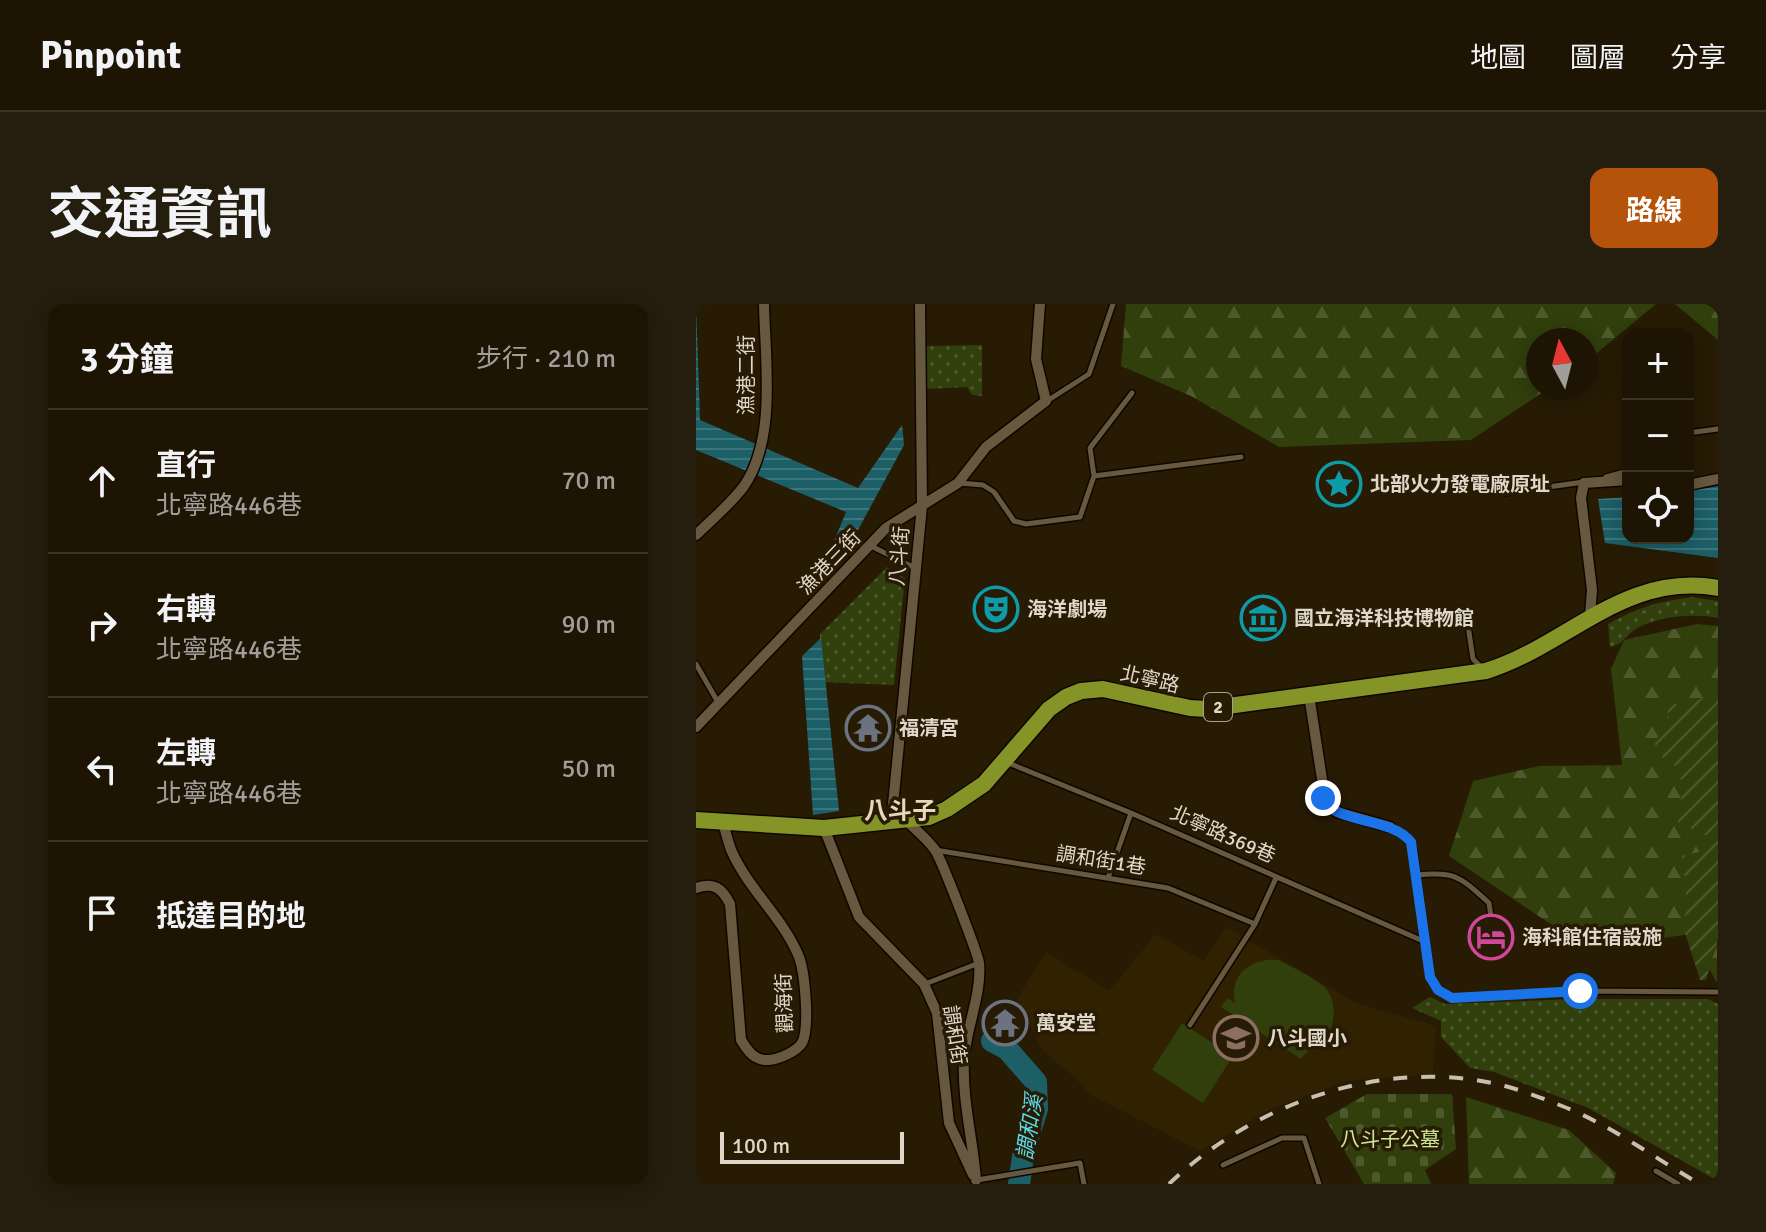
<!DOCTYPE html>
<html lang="zh-TW">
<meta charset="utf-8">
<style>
:root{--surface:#1d1403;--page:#251d0d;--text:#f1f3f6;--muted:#a09e9a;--line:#3b3325;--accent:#b45309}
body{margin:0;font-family:Signika,"Noto Sans TC",sans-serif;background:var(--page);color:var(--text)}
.controls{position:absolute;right:24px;top:24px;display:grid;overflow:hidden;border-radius:16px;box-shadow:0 4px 20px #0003}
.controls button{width:72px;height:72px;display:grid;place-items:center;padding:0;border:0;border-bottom:2px solid var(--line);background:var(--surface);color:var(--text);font:40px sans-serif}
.compass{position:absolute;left:830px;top:24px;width:72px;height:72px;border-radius:50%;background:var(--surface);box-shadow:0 4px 20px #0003;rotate:353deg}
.scale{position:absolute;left:24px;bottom:20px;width:184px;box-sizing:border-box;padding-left:8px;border:4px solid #dfd7c9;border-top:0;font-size:22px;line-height:28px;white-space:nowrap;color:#dfd7c9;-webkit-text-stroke:6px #271b04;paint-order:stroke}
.stop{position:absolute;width:24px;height:24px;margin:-18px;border:6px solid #1a73e8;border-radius:50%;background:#fff}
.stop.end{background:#1a73e8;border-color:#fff;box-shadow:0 2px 8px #0008}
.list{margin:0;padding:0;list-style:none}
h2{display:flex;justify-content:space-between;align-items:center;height:104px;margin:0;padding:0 32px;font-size:34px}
h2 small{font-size:26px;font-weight:400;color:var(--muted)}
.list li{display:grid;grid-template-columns:52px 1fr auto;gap:24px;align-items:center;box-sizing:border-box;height:144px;padding:0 32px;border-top:2px solid var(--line)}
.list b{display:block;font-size:30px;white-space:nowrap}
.list p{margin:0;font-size:26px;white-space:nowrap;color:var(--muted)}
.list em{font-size:26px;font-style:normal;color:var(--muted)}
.icon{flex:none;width:44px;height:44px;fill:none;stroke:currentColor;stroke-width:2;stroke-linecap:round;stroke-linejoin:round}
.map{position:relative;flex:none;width:1022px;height:880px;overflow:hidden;border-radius:16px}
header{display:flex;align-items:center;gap:48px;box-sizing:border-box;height:112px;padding:0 40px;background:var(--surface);border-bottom:2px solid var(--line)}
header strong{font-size:38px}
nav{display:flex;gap:44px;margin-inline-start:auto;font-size:28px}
.intro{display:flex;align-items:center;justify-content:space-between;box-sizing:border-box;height:192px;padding:0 48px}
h1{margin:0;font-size:56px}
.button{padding:20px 36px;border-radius:16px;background:var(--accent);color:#fff;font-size:28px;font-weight:700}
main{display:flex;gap:48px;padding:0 48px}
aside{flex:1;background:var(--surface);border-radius:16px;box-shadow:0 4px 20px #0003}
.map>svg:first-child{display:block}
</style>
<header>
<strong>Pinpoint</strong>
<nav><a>地圖</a><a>圖層</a><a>分享</a></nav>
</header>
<div class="intro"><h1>交通資訊</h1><a class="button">路線</a></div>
<main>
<aside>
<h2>3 分鐘<small>步行 · 210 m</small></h2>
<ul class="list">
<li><svg class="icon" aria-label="ahead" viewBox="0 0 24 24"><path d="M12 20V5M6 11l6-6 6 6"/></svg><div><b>直行</b><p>北寧路446巷</p></div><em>70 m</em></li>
<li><svg class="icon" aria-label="right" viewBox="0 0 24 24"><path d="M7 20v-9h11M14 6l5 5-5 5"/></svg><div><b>右轉</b><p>北寧路446巷</p></div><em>90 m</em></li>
<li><svg class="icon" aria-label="left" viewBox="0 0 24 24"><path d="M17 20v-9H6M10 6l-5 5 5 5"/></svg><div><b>左轉</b><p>北寧路446巷</p></div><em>50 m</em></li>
<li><svg class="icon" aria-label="arrive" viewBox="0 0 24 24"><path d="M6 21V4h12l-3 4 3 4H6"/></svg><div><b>抵達目的地</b></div></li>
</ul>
</aside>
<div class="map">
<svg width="1022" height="880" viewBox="0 0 1022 880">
<defs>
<pattern id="forest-firs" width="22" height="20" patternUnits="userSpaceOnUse" patternTransform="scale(2)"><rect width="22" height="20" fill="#303f0c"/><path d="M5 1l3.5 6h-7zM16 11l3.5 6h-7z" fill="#4e5a2e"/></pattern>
<pattern id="cemetery-stones" width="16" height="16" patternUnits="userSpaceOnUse" patternTransform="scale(2)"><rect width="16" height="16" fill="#303f0c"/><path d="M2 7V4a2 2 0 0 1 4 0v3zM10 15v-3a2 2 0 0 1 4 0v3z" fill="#4e5a2e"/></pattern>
<pattern id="park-dots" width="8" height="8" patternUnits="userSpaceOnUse" patternTransform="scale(2)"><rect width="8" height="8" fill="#303f0c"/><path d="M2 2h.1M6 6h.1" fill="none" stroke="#4e5a2e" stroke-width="1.8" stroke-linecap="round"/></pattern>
<pattern id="garden-furrows" width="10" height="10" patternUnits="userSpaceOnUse" patternTransform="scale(2)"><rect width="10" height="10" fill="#303f0c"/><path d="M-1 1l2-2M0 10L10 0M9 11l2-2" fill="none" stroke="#4e5a2e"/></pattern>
<pattern id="water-rules" width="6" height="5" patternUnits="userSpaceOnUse" patternTransform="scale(2)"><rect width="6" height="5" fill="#1c5f66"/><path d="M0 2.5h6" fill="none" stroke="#3d757b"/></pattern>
</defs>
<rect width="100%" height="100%" fill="#271b04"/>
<path fill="#302101" d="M530 623 660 699 740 722 737 770 650 777 573 806 504 847 395 791 377 772 347 747 321 695 350 648 413 687 460 630 508 657Z"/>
<path fill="#303f0c" d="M582 656C597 664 614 671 627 682 642 694 640 721 629 735 621 746 615 741 605 755L525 703 532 694 539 699C533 670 555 654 582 656Z
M486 719 537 752 507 799 456 766Z"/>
<path fill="url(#forest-firs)" d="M430 0H960L890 58V36H842V84H853L775 136 583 143 495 92 425 62Z
M979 0H1022V36Z
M1001 320 1022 322 1021 679 994 630 892 645 753 552 777 477 843 462 926 461 915 365 928 336Z
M770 793 873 826 920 869 917 880H773Z"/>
<path fill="url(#cemetery-stones)" d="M671 790H756L760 845 729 866 735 880H668L629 814Z"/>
<path fill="url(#park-dots)" d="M286 41V92L276 91 271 83 231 85 229 42Z
M191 263 209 274 198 381 124 378V330Z
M996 293 1022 297V314C999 309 961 312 940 325 930 331 927 341 914 343L912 320C940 304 964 297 996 293Z
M734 693 749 700 881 695H1012L1022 700V877L892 804 798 768 774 764 745 733V717L716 704Z"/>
<path fill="url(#garden-furrows)" d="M1022 386V635L1010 676H1004L989 629 990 582 986 552 1011 546 1017 534 982 519 987 482 980 462 963 451 958 437 973 421 972 401 1003 396Z"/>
<path fill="url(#water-rules)" d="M0 0 4 116 162 184 206 121 208 141 143 261 118 286 150 208 0 146Z
M1022 182V254L909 239 902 195 932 193V234H992V187Z
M125 334 143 507 117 511 106 352Z"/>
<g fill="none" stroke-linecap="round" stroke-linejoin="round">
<path stroke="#1c5f66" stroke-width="22" d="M296 737 311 745 340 778 341 805 328 846 323 880"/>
<g stroke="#100600" stroke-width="8">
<path id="lane" d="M351 97 393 70 417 0
M992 129 1022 125
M398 172 394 144 436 89
M910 173 932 167
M263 179 287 181 298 188 318 217 330 220 384 213 398 172 545 153
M771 183 796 179 809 189 888 178
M175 242 219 264
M770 308 777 355 785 363
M0 360 23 400
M310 458 435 509 727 637
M695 524 710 531 718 546 733 665C736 679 741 689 756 694L884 687 1022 688
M239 546 472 584 559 620
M721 571C760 567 764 573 793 599L796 620
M412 574 435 509
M229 680 283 659
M494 721 559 620 580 574
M527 861 586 834H608L623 880
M960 867 982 880
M281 876 384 859 388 880"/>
</g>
<g stroke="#100600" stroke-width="13">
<path id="street" d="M224 0 226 202 197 501C209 519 227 529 239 546 245 554 282 650 283 659 286 690 270 724 268 755 266 796 277 836 280 876
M992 181 1022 175
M0 231C15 216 35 200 48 182 81 134 69 56 68 0
M894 311 896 286 885 194 888 179 932 176
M613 391 630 501 641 508 694 523
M0 423 190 224 262 179 290 143 350 97 340 55 344 0
M128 524 163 613 228 680 241 709 253 819 277 871
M0 584C18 578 26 584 34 600L45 736C52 747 58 757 73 756 83 755 100 748 106 739 114 724 109 670 103 653 88 615 53 586 36 548 32 539 30 528 27 519"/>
</g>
<g stroke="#100600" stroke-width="19">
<path id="primary" d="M0 516 128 524 233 513 251 505 288 480 353 405 370 393 385 387 407 385 494 404 510 405 790 367C871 342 929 267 1022 284"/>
</g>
<use href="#lane" stroke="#66593f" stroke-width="5"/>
<use href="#street" stroke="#66593f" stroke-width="10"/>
<use href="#primary" stroke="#859426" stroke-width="16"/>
<path stroke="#c8bfb0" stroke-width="4" stroke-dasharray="14 14" stroke-linecap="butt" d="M473 880C559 798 691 752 809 782 828 787 848 795 866 802 913 820 960 855 1004 880"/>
</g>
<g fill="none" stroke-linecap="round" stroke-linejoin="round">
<path stroke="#1a73e8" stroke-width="10" d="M627 494C639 521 695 512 715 538L734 673 742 686 756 694 884 687"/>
</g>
<defs>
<g id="sight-ring" transform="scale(2.3)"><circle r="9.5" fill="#271b04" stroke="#0f9aa8" stroke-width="1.5"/><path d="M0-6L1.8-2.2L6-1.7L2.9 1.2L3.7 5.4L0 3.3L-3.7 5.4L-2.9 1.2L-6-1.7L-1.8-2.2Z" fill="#0f9aa8"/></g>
<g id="theatre-ring" transform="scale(2.3)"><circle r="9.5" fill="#271b04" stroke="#0f9aa8" stroke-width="1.5"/><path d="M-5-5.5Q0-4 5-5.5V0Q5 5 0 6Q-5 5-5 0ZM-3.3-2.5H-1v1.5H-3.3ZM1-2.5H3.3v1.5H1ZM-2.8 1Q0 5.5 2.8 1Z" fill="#0f9aa8"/></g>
<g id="museum-ring" transform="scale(2.3)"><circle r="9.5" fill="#271b04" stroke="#0f9aa8" stroke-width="1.5"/><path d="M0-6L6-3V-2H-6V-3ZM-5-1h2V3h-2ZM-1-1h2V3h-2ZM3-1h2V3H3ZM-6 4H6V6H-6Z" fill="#0f9aa8"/></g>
<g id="temple-ring" transform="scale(2.3)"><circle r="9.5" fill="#271b04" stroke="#6b7280" stroke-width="1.5"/><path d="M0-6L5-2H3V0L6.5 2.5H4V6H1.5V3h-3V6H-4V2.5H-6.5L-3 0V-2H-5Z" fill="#6b7280"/></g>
<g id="hotel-ring" transform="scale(2.3)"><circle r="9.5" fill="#271b04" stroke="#d1479c" stroke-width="1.5"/><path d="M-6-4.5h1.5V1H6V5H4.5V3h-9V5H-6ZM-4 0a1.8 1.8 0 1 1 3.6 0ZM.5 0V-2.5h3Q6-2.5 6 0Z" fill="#d1479c"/></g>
<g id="school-ring" transform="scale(2.3)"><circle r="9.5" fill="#271b04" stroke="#8d6e63" stroke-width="1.5"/><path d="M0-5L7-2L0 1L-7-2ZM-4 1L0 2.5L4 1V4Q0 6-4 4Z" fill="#8d6e63"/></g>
</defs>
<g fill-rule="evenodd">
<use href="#sight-ring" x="643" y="180"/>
<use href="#theatre-ring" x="300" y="305"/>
<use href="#museum-ring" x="567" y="314"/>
<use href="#temple-ring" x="172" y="424"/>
<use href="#hotel-ring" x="795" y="633"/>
<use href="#temple-ring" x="309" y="719"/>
<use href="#school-ring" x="540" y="734"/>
</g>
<g text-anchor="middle" stroke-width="7" stroke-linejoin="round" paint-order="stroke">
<rect fill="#271b04" stroke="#a89f8e" stroke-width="2" x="508" y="389" width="28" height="28" rx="6"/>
<g font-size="18" font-weight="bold" fill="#dfd7c9">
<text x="522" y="409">2</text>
</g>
<g font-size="20" fill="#dfd7c9" stroke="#271b04">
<text transform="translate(50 71) rotate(-90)" y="7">漁港二街</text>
<text transform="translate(203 252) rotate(-85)" y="7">八斗街</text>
<text transform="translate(133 258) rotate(-46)" y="7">漁港三街</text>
<text transform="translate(454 375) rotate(13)" y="7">北寧路</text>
<text transform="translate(527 530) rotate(24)" y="7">北寧路369巷</text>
<text transform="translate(405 556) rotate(9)" y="7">調和街1巷</text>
<text transform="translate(88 699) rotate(-92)" y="7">觀海街</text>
<text transform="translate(259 731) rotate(81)" y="7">調和街</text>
</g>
<g font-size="20" font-weight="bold" fill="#dfd7c9" stroke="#271b04" text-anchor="start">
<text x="674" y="187">北部火力發電廠原址</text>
<text x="331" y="312">海洋劇場</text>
<text x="598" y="321">國立海洋科技博物館</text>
<text x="203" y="431">福清宮</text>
<text x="826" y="640">海科館住宿設施</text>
<text x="340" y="726">萬安堂</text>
<text x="571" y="741">八斗國小</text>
</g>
<g font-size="20" fill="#ccea96" stroke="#271b04">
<text x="694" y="842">八斗子公墓</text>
</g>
<g font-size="22" font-style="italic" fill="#5ad8e6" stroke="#271b04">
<text transform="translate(333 823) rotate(-81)" y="8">調和溪</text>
</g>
<g font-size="24" font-weight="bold" fill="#e8d8bb" stroke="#271b04">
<text x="204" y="515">八斗子</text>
</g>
</g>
</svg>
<div class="controls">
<button>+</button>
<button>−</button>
<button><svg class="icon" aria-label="locate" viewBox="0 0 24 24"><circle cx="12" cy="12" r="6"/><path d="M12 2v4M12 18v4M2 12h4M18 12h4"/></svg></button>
</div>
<svg class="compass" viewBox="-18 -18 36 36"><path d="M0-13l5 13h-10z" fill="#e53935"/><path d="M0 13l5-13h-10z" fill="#a09e9a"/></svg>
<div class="scale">100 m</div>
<div class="stop" style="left:884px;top:687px"></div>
<div class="stop end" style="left:627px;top:494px"></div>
</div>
</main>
